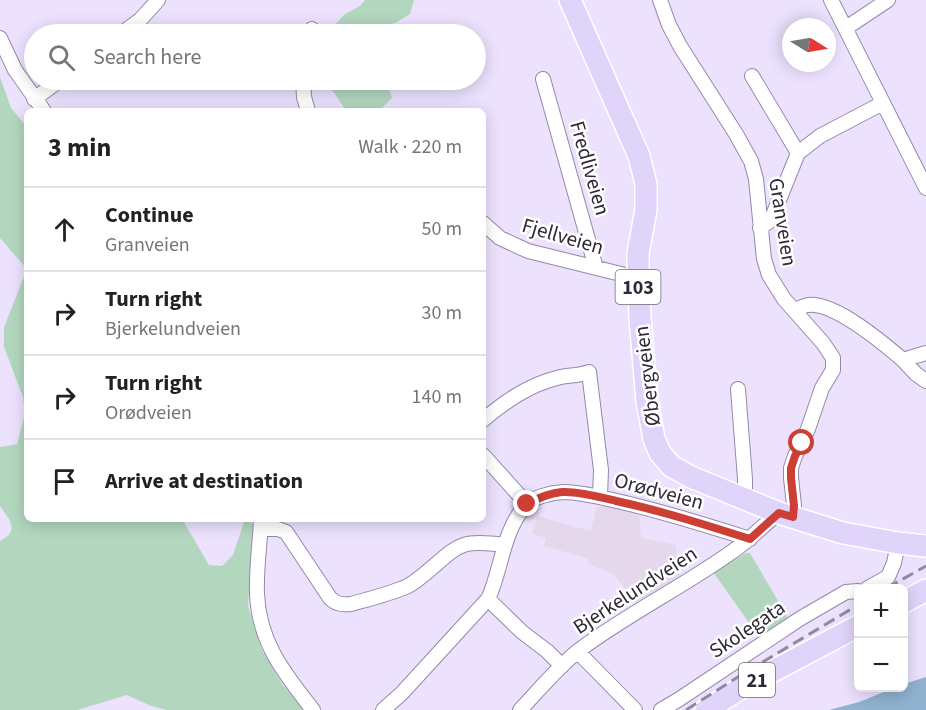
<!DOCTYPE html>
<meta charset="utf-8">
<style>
:root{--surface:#fff;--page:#f2f2f2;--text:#222;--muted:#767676;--line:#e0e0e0}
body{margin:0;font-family:"Source Sans 3",sans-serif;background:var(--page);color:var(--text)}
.controls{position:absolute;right:18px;bottom:18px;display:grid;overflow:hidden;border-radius:9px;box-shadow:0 3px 15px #0003}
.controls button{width:54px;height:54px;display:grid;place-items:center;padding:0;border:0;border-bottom:2px solid var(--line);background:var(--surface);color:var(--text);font:30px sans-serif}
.compass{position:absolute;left:782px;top:18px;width:54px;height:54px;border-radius:50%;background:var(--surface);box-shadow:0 3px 15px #0003;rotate:101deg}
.stop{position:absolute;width:18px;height:18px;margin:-14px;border:4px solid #cd3f35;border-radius:50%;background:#fff}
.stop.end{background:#cd3f35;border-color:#fff;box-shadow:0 2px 6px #0008}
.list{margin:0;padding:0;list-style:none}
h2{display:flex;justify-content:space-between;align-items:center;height:78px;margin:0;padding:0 24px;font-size:26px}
h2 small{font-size:20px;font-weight:400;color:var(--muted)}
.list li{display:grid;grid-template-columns:39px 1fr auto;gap:18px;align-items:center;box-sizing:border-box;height:84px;padding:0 24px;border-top:2px solid var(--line)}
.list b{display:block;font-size:22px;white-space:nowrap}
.list p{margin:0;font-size:20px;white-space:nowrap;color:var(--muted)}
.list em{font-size:20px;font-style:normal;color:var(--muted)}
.icon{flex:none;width:33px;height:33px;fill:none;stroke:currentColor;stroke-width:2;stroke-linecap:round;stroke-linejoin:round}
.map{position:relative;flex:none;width:926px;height:710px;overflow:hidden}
.search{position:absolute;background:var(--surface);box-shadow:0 3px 15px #0003;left:24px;top:24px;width:462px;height:66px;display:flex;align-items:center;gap:15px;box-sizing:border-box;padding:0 21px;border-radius:33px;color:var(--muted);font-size:22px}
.panel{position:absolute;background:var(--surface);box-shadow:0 3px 15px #0003;left:24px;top:108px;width:462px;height:414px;border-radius:9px}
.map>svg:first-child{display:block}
</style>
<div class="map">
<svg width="926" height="710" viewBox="0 0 926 710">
<rect width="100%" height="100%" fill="#ece2fe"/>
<path fill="#e5d8ec" d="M619 506 639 511 641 538 676 545 678 566 681 577 637 605 614 574 588 564 589 559 544 546 546 538 532 534 537 516 591 531 596 507Z"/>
<path fill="#b3d7be" d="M365 0H414L410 14 395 23 381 26 360 25 352 28 348 34H326L345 14 360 6Z
M0 77 11 108 27 127V519H182L209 565 222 566 233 555 245 519H249L253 525 248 606 262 650 282 684 305 710H167L151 706 127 695 77 710H0V541L9 535 12 528 9 519 0 506V447L17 444 25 414 23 397 4 347V327L27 269 0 238Z
M322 80H376L388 84 392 98 379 111H346L335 94Z
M746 553H750L788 618V622L760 638 713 572Z"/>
<path fill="#90b2d0" d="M926 677V710H829L859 702 894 688H904V684Z"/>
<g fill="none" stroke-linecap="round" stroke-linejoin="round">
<g stroke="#9489a8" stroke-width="16">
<path id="street" d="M660 0 669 25 680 46 736 134 751 161 756 179 764 259 769 275 784 299 823 343 833 358V370L822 388 808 429 795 456 791 468V478L794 505 793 517
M831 0 926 188
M846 28 888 0
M121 34 140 20 158 0
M311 34 312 29
M0 38 15 70 44 111
M752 76 798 153
M543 79 596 268
M303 80 304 97 308 111
M34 99 60 80
M483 223 500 238 528 251 637 278
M760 228 771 220 798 153 820 136 883 103
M795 310C799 308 803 306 808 305 835 302 883 343 903 360L926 353
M903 360 916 374 926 381
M738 389 745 479V499
M483 420C505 402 528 385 557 378 567 375 579 376 589 372L601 470 600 497
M483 455 527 504
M261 519C260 544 256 569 257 594 259 643 285 674 313 710
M261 529H278L286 532 330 598C336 604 342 605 351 604 369 599 390 594 408 586 415 582 421 577 427 572 459 545 459 539 504 545
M868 588 888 577 894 563 898 543
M488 599 522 632 547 651 562 666
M578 652 635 710
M383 710 402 693 488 599C502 569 502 533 525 506 533 497 550 493 563 492 580 492 600 497 617 501 662 511 706 525 750 539
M520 710C539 690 557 668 578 651 627 614 683 587 733 551 750 540 763 525 779 513
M661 710 678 700 801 618 846 592 858 591"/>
</g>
<g stroke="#fff" stroke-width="24">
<path id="primary" d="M570 0 639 156 646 184V210L638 253V266L640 318 647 401 654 439 660 453 671 466 691 477 779 513 843 533 898 543 926 546
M904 602 926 590
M706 710 743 687 858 626"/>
</g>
<use href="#street" stroke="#fff" stroke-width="14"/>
<use href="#primary" stroke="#e1d4fa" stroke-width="21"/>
<path stroke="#918a9e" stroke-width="3" stroke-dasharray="12 6" stroke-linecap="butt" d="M887 588 926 566
M686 710 741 675 858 605"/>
</g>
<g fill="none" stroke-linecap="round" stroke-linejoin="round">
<path stroke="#cd3f35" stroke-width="8" d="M527 504C538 498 549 493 562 492 578 491 600 497 616 501 662 511 706 525 750 539L779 513 793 517 794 506 791 478V468L795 456 802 443"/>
</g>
<g text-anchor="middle" stroke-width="5" stroke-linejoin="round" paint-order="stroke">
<g fill="#fff" stroke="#6d6972" stroke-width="1.5">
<rect x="615.5" y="270" width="45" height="34" rx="4.5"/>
<rect x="739" y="663" width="36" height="34" rx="4.5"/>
</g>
<g font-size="20" font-weight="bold" fill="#2e2936">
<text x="638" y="294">103</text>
<text x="757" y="687">21</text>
</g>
<g font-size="21" fill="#2e2936" stroke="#fff">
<text transform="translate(590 168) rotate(74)" y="7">Fredliveien</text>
<text transform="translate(783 222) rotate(81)" y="7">Granveien</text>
<text transform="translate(563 236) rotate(16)" y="7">Fjellveien</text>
<text transform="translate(647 376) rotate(-97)" y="7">Øbergveien</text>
<text transform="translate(659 491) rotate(15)" y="7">Orødveien</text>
<text transform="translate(635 590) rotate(-33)" y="7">Bjerkelundveien</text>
<text transform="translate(747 629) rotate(-34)" y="7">Skolegata</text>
</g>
</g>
</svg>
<div class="controls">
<button>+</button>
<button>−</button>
</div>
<svg class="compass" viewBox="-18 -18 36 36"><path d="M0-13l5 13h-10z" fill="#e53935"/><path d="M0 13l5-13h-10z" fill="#767676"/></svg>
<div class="stop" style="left:802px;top:443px"></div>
<div class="stop end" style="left:527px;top:504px"></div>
<div class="search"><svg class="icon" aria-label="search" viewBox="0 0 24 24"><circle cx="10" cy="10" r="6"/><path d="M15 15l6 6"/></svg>Search here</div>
<section class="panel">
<h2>3 min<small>Walk · 220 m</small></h2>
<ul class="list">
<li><svg class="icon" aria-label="ahead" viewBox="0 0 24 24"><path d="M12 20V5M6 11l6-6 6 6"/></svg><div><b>Continue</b><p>Granveien</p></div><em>50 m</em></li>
<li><svg class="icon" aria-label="right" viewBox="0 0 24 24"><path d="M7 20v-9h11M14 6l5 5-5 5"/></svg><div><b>Turn right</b><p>Bjerkelundveien</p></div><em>30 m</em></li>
<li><svg class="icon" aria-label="right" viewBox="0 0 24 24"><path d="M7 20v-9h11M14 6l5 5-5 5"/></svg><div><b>Turn right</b><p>Orødveien</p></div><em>140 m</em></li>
<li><svg class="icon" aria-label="arrive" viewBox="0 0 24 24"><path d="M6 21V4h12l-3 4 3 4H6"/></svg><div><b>Arrive at destination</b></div></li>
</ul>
</section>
</div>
